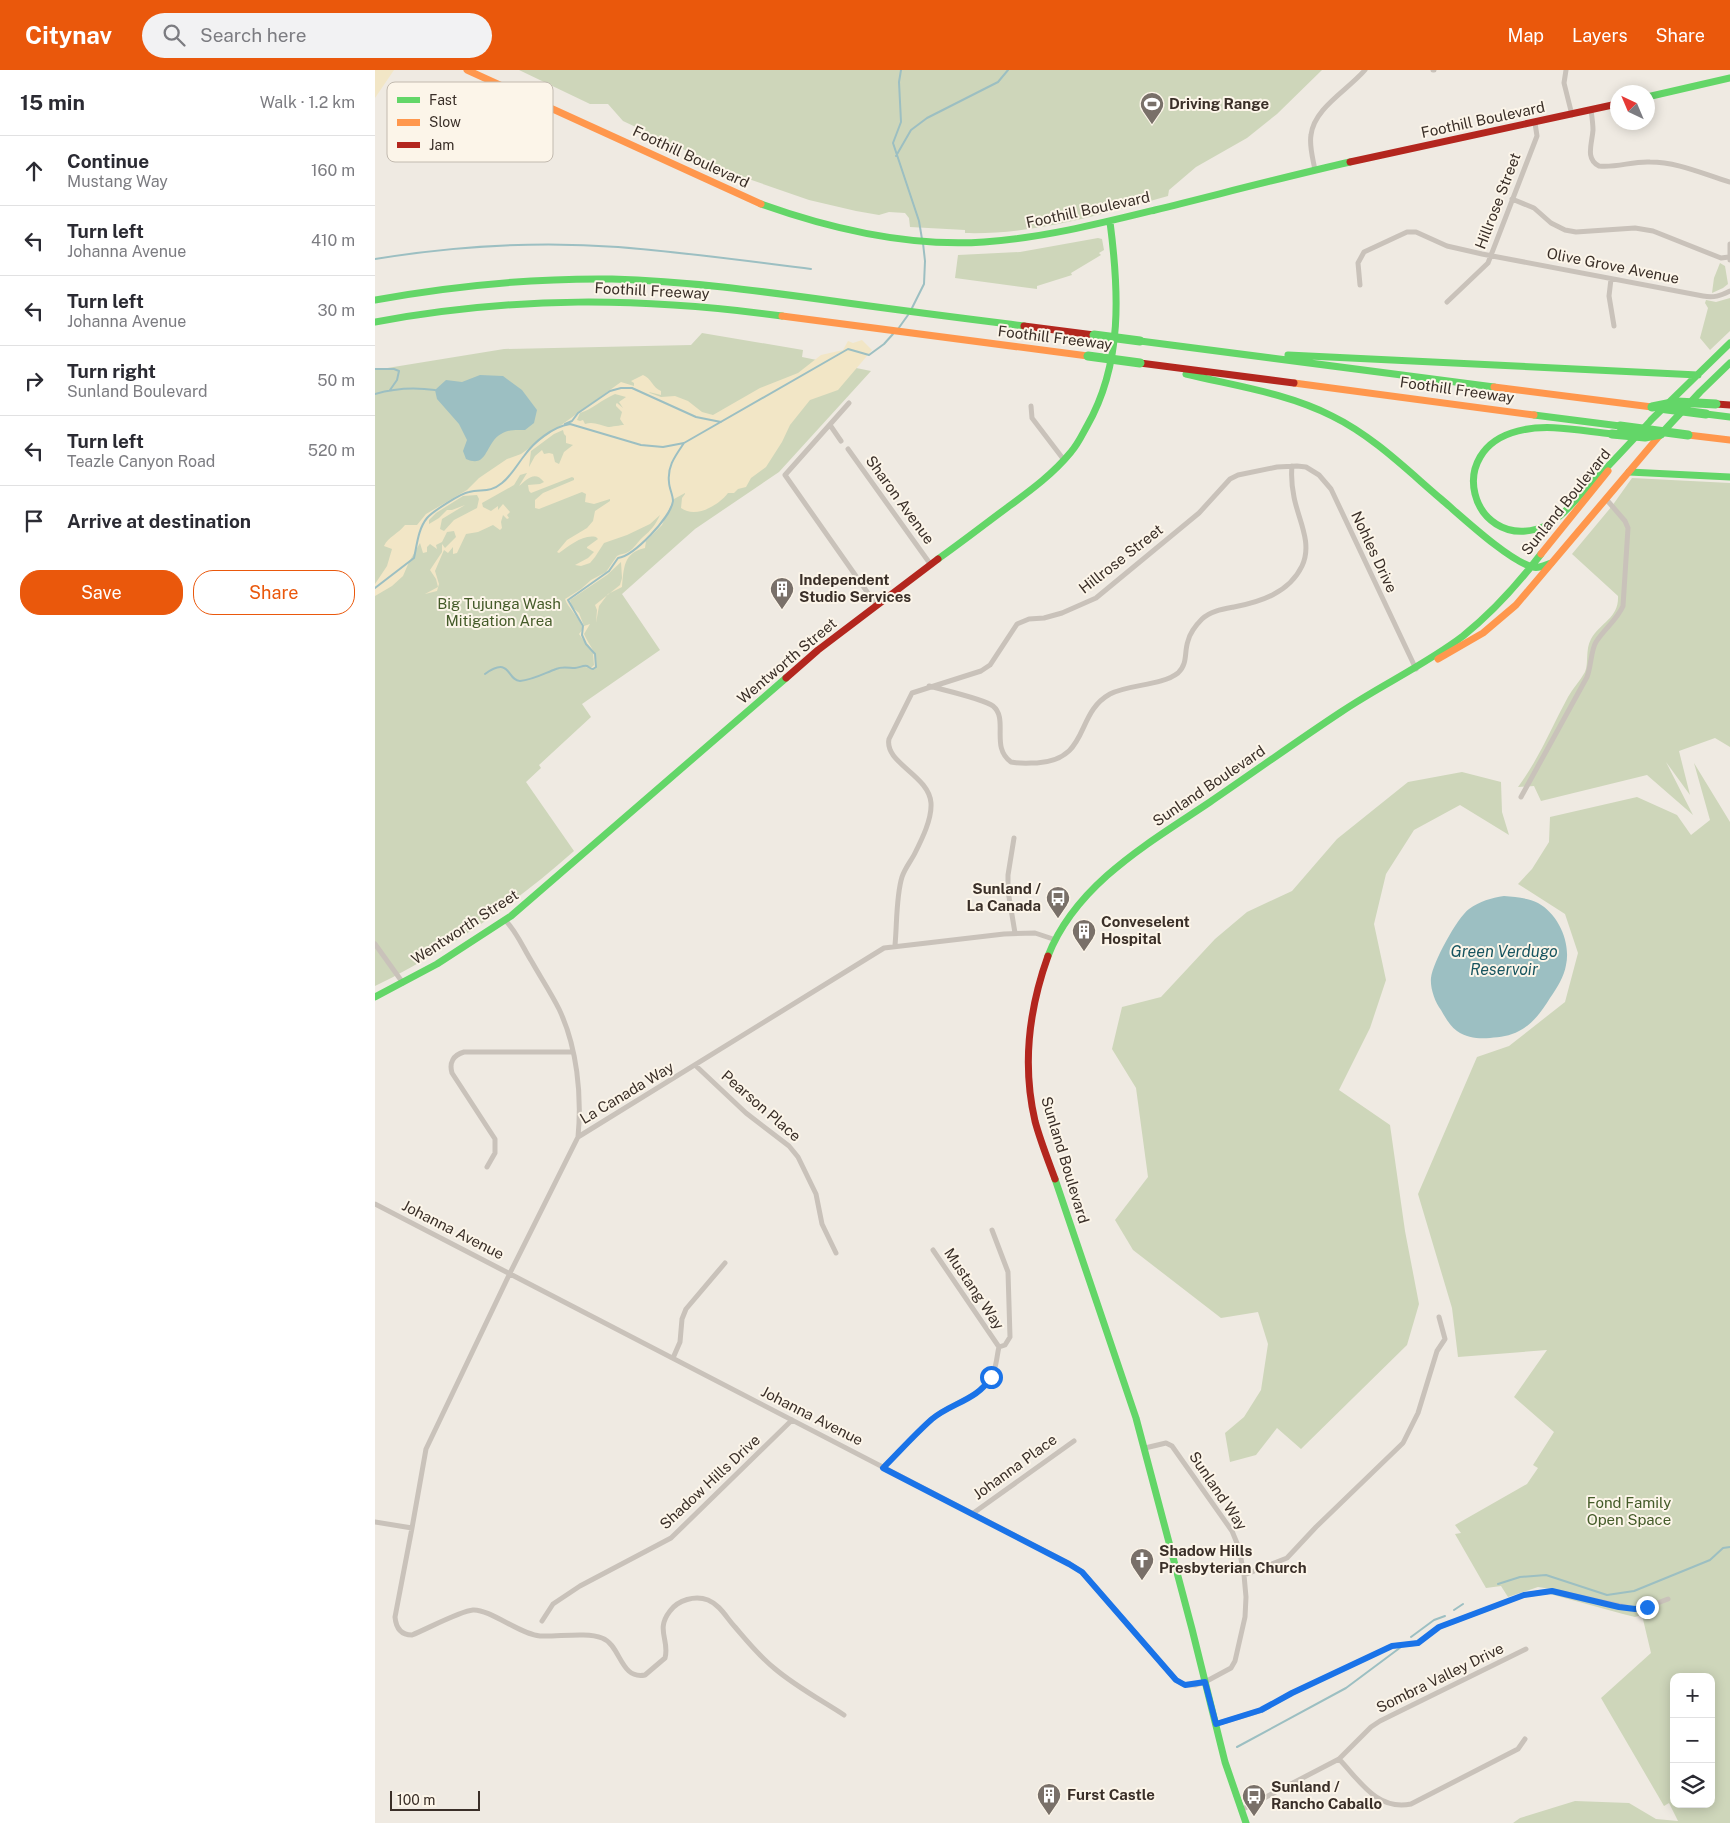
<!DOCTYPE html>
<meta charset="utf-8">
<style>
:root{--surface:#fff;--page:#f2f2f3;--text:#2b2b33;--muted:#7c7c81;--line:#e1e1e2;--accent:#ea580c}
body{margin:0;font-family:"Public Sans",sans-serif;background:var(--page);color:var(--text)}
.controls{position:absolute;right:15px;bottom:15px;display:grid;overflow:hidden;border-radius:10px;box-shadow:0 2px 12px #0003}
.controls button{width:45px;height:45px;display:grid;place-items:center;padding:0;border:0;border-bottom:1px solid var(--line);background:var(--surface);color:var(--text);font:25px sans-serif}
.compass{position:absolute;left:1235px;top:15px;width:45px;height:45px;border-radius:50%;background:var(--surface);box-shadow:0 2px 12px #0003;rotate:316deg}
.scale{position:absolute;left:15px;bottom:12px;width:90px;box-sizing:border-box;padding-left:5px;border:2px solid #3a2f28;border-top:0;font-size:14px;line-height:18px;white-space:nowrap;color:#3a2f28;-webkit-text-stroke:4px #fcf5e9;paint-order:stroke}
.stop{position:absolute;width:15px;height:15px;margin:-11px;border:4px solid #1a73e8;border-radius:50%;background:#fff}
.stop.end{background:#1a73e8;border-color:#fff;box-shadow:0 1px 5px #0008}
.list{margin:0;padding:0;list-style:none}
h2{display:flex;justify-content:space-between;align-items:center;height:65px;margin:0;padding:0 20px;font-size:21px}
h2 small{font-size:16px;font-weight:400;color:var(--muted)}
.list li{display:grid;grid-template-columns:32px 1fr auto;gap:15px;align-items:center;box-sizing:border-box;height:70px;padding:0 20px;border-top:1px solid var(--line)}
.list b{display:block;font-size:19px;white-space:nowrap}
.list p{margin:0;font-size:16px;white-space:nowrap;color:var(--muted)}
.list em{font-size:16px;font-style:normal;color:var(--muted)}
.actions{display:flex;gap:10px;padding:15px 20px}
.actions a{flex:1;padding:11px 0;border:1px solid var(--accent);border-radius:20px;text-align:center;font-size:18px;color:var(--accent)}
.actions .main{background:var(--accent);color:#fff}
.icon{flex:none;width:28px;height:28px;fill:none;stroke:currentColor;stroke-width:2;stroke-linecap:round;stroke-linejoin:round}
.map{position:relative;flex:none;width:1355px;height:1753px;overflow:hidden}
header{display:flex;align-items:center;gap:30px;box-sizing:border-box;height:70px;padding:0 25px;background:var(--accent);color:#fff}
header strong{font-size:24px}
nav{display:flex;gap:28px;margin-inline-start:auto;font-size:18px}
.search{width:350px;height:45px;background:var(--page);display:flex;align-items:center;gap:12px;box-sizing:border-box;padding:0 18px;border-radius:28px;color:var(--muted);font-size:19px}
main{display:flex}
aside{flex:1;background:var(--surface)}
.map>svg:first-child{display:block}
</style>
<header>
<strong>Citynav</strong>
<div class="search"><svg class="icon" aria-label="search" viewBox="0 0 24 24"><circle cx="10" cy="10" r="6"/><path d="M15 15l6 6"/></svg>Search here</div>
<nav><a>Map</a><a>Layers</a><a>Share</a></nav>
</header>
<main>
<aside>
<h2>15 min<small>Walk · 1.2 km</small></h2>
<ul class="list">
<li><svg class="icon" aria-label="ahead" viewBox="0 0 24 24"><path d="M12 20V5M6 11l6-6 6 6"/></svg><div><b>Continue</b><p>Mustang Way</p></div><em>160 m</em></li>
<li><svg class="icon" aria-label="left" viewBox="0 0 24 24"><path d="M17 20v-9H6M10 6l-5 5 5 5"/></svg><div><b>Turn left</b><p>Johanna Avenue</p></div><em>410 m</em></li>
<li><svg class="icon" aria-label="left" viewBox="0 0 24 24"><path d="M17 20v-9H6M10 6l-5 5 5 5"/></svg><div><b>Turn left</b><p>Johanna Avenue</p></div><em>30 m</em></li>
<li><svg class="icon" aria-label="right" viewBox="0 0 24 24"><path d="M7 20v-9h11M14 6l5 5-5 5"/></svg><div><b>Turn right</b><p>Sunland Boulevard</p></div><em>50 m</em></li>
<li><svg class="icon" aria-label="left" viewBox="0 0 24 24"><path d="M17 20v-9H6M10 6l-5 5 5 5"/></svg><div><b>Turn left</b><p>Teazle Canyon Road</p></div><em>520 m</em></li>
<li><svg class="icon" aria-label="arrive" viewBox="0 0 24 24"><path d="M6 21V4h12l-3 4 3 4H6"/></svg><div><b>Arrive at destination</b></div></li>
</ul>
<div class="actions"><a class="main">Save</a><a>Share</a></div>
</aside>
<div class="map">
<svg width="1355" height="1753" viewBox="0 0 1355 1753">
<rect width="100%" height="100%" fill="#efeae2"/>
<path fill="#ced6ba" fill-rule="evenodd" d="M144 0H947L902 44 872 68 821 97 794 120 793 126C727 144 659 165 590 163V160L535 157 534 148 530 143 514 142 504 145 481 141 434 130 365 106 248 51 233 34H215Z
M723 168 727 169 729 180 724 183 726 185 696 203 697 205 662 216V219L580 208 583 185 645 182Z
M1345 193 1350 196 1353 214 1348 218 1337 223 1339 208Z
M1355 228V261L1335 280 1325 268 1333 238 1330 233 1331 230 1341 232Z
M327 263 428 280 427 287 496 301 404 402 320 459 247 524 285 580 207 634 216 647 164 695 166 698 151 712 199 781C138 835 72 881 0 916V300L129 279 316 275Z
M1257 408 1355 413V677L1340 668 1304 681 1315 725 1291 692 1318 745 1272 705 1166 731 1159 716 1143 717C1164 689 1176 658 1193 627 1198 618 1205 611 1210 602 1214 593 1210 580 1216 569 1226 552 1244 548 1243 526L1197 484 1237 436Z
M1319 693 1355 752V1753H1138L1145 1748 1200 1731 1254 1733 1281 1749 1303 1751 1294 1733 1289 1736 1226 1628 1276 1583 1267 1545 1260 1547 1248 1544 1175 1524 1182 1520 1163 1517 1133 1527 1126 1516 1111 1518 1080 1464 1086 1463 1080 1455 1152 1414 1163 1398 1158 1395 1179 1362 1139 1327 1172 1280 1083 1287 1077 1238 1043 1124 1102 987 1134 976 1190 932 1203 883 1190 844 1143 814 1157 799 1174 772 1175 747 1262 727 1302 745 1316 765 1335 750ZM1299 1607H1336V1734H1299Z
M1087 702 1126 712 1127 742 1134 765 1085 735 1039 760 1011 804 999 854 1011 910 995 958 964 1020 1015 1055 1030 1161 1044 1234 1032 1275 926 1379 902 1358 881 1385 855 1392 850 1363 869 1347 886 1320 893 1274 883 1242 846 1248 758 1180 740 1150 773 1107 761 1018 737 979 747 937 786 927 840 869 872 842 917 821 962 769 1033 712Z"/>
<path fill="#f2e6c6" fill-rule="evenodd" d="M0 0H19L0 28Z
M487 270 497 280 463 320 435 330 415 355 407 372 391 397 376 408 371 417 363 419 359 423H353C344 435 321 449 306 438L307 428 310 424V423L299 429 287 455 271 471 270 478C248 483 249 498 247 517L233 524 224 536 221 553 222 540 220 535 245 515 247 508 246 492 232 505 195 530 197 537 204 543 209 556 215 554 209 564C215 578 223 582 221 597L219 599 210 597H217L219 595 218 583 204 564 208 559C204 546 192 537 190 529L206 519 216 510 231 502 242 486C245 484 250 484 253 482 260 478 262 472 268 467 276 460 280 456 285 445L275 454 252 465 229 473 220 487 215 493 206 496 200 495 213 488 219 482 212 478V477L223 469 221 467C208 464 194 476 184 483L182 482 192 470 212 458 218 451 220 441 235 431V429L219 434 210 432 211 424 207 422 164 439 160 438V430L168 423 199 410V408L197 407 156 423 154 421 153 415 165 414 169 412C160 400 152 409 144 416L152 403 145 405 139 415 107 433 108 437 116 441 123 436V440L128 434 135 442 132 445 134 448 132 449 128 445 126 452 127 458 125 460 118 455 103 462 91 464 82 483 78 484V477L73 483 69 480 60 501 64 514 62 521 50 524 63 517 61 509 55 500 67 482V474L70 478 81 467 79 461 72 462 67 472 61 475 62 479 55 474 52 477V482L48 483 45 473 34 492 28 506 17 516 0 526V514L12 496 17 479 9 476C13 467 24 463 30 455H42L51 444 92 420 104 408 132 389 146 384 246 312 259 316V313L256 311 268 305C276 308 278 318 286 321V325L274 322 275 323 286 327 300 326 313 331 327 342 338 345 385 318 423 303 446 285 468 280 473 271 478 273ZM240 324 251 327 244 332 248 338 242 333 241 334V336L247 342 245 349 249 355C246 355 236 357 233 357 225 355 218 351 210 354L208 350 205 351 202 350 205 343C218 339 226 330 240 324ZM188 360 189 364 191 366V373L198 375 189 382 184 394 180 392 178 384 174 383 169 384 167 380 160 386 154 397 156 381 179 364ZM102 425 104 429 102 438 79 450 69 461 65 459 67 449 90 435 77 440H72L64 448 54 454V450L61 443 88 426Z"/>
<path fill="#9cbfc2" d="M105 305 128 306 147 320 162 340 159 353 150 360C142 360 134 359 126 364 110 373 113 399 91 389L88 381 92 370 84 354 62 329 60 320 71 310 87 312Z
M1129 826C1141 827 1153 828 1163 833 1183 844 1196 872 1191 895 1189 907 1182 918 1175 928 1167 941 1158 954 1144 961 1135 966 1125 967 1115 968 1104 969 1092 968 1082 961 1075 956 1070 947 1066 940 1060 932 1055 918 1056 908 1058 892 1082 848 1094 839 1105 831 1116 828 1129 826Z"/>
<g fill="none" stroke-linecap="round" stroke-linejoin="round">
<path stroke="#9cbfc2" stroke-width="2" d="M526 0 524 12 526 52 518 73 544 151 547 169
M521 86 536 60 552 48 623 12 633 0
M0 189C80 176 162 171 243 177 308 182 372 191 436 199
M537 238 549 214 550 191 548 173
M523 259 533 245
M0 299H19L24 301 22 310 15 320
M0 324C20 318 39 317 60 320
M190 354 197 351 203 343 235 321 246 318H257L321 347 346 352
M0 518 39 488C42 475 43 459 52 448 57 442 86 423 94 422 107 419 115 423 127 413 136 406 142 395 149 386 159 372 177 357 195 354L266 375 288 377 309 373 473 279 494 285 509 274 518 264
M110 604C136 585 132 611 145 611 158 610 170 603 181 599 187 596 194 598 200 598 204 598 208 595 212 596 214 597 216 599 218 599L221 597 220 584 211 574 207 565 208 556 193 530 234 501 243 488C259 486 296 447 298 431 298 425 294 418 294 412 292 396 301 385 309 373
M1123 1514 1145 1507 1171 1505 1232 1525 1259 1521 1335 1490 1348 1478 1355 1477
M1079 1540 1088 1534
M1036 1567 1059 1550 1070 1546
M862 1677 971 1618 1026 1577"/>
<path stroke="#c9c2ba" stroke-width="5" d="M1058 0H1059
M1191 0 1189 13 1197 45
M1216 40C1217 47 1218 54 1218 60 1217 74 1210 89 1224 96 1241 98 1258 91 1275 92 1303 92 1328 104 1355 112
M940 100C938 89 934 76 936 65 939 38 973 20 990 0
M1137 129 1159 138 1176 153 1190 160 1201 162 1260 158 1278 161 1346 188 1354 187
M1355 190V174
M1236 209 1234 226 1239 256
M985 215 983 193 989 182 1032 162H1041L1072 176 1107 184 1328 226C1339 228 1345 226 1355 221
M1072 232 1113 193 1162 66 1160 53
M474 333 410 405 502 536
M656 336 657 348 689 390
M455 355 466 371
M473 379 556 495
M554 616C568 620 609 629 618 636 634 649 615 677 636 692 645 694 654 693 662 693 716 689 699 644 735 624 755 614 786 616 803 603 813 594 809 582 813 571 815 563 821 555 827 549 835 541 848 539 859 537 885 532 914 523 927 496 938 473 923 449 919 427 917 417 916 406 917 396
M1146 727 1212 607C1216 597 1216 580 1221 572 1229 559 1242 550 1248 536L1253 458 1250 451 1231 429
M639 768 633 805V821L640 863
M130 850C142 862 148 878 157 892 166 908 176 923 184 939 202 977 207 1025 203 1067
M0 874 28 913
M520 875C522 855 521 826 527 807 530 798 536 791 540 783 547 769 557 749 556 733 554 705 509 693 514 669L537 623 606 601 615 595 642 554 654 549 669 548 687 543 721 528 824 443 855 409 863 405 902 397 922 396 931 397 944 405 956 419 1041 599
M320 995 371 1043 414 1076 423 1087 441 1124 447 1154 461 1183
M112 1097 120 1083V1069L77 1003C74 993 78 985 89 982H198
M0 1134 695 1494 707 1502 801 1610 810 1615H820L830 1612 856 1598 860 1591 870 1547 871 1527 869 1505 864 1478 857 1461 797 1376 791 1373 770 1378
M617 1160 633 1202 635 1267 630 1275 624 1277
M298 1288 305 1272 307 1249 311 1239 350 1193
M508 1398C524 1382 540 1364 557 1349 579 1331 608 1329 619 1300 622 1293 622 1284 624 1277L558 1180
M597 1444 699 1371
M0 1452 37 1458 51 1379 135 1203 203 1067 509 878 629 864 660 863 681 870
M37 1458 20 1547C21 1558 26 1565 37 1565 52 1559 85 1541 98 1540 115 1539 146 1565 165 1566 182 1567 212 1562 227 1568 246 1575 245 1610 270 1605L290 1588C295 1570 280 1560 295 1541 303 1530 320 1525 333 1530 345 1535 351 1547 360 1557 372 1571 384 1586 399 1598 420 1616 446 1630 469 1645
M869 1505 912 1488 941 1457 1028 1373 1043 1343 1062 1281 1070 1269 1064 1247
M167 1551 178 1534 205 1516 296 1468 417 1350
M841 1654 887 1640 917 1623 1017 1576 1043 1573 1064 1557 1149 1525 1177 1521 1260 1539 1272 1537 1293 1529
M964 1689C985 1711 1002 1741 1036 1734L1143 1679 1150 1669
M866 1740 964 1689 996 1657 1005 1651 1151 1579"/>
<path stroke="#63d668" stroke-width="7" d="M1272 27 1355 8
M386 134C456 159 534 177 609 172 667 168 723 154 780 140 845 124 909 107 975 92
M0 230C78 216 157 208 237 209 311 211 385 221 458 231 522 240 586 248 649 256
M0 252C141 226 265 227 407 246
M765 271 1119 317
M913 285 1323 305
M811 304C860 316 912 323 957 346 998 366 1032 400 1066 429 1086 446 1135 492 1158 497 1164 499 1170 495 1176 493
M1331 344 1355 347
M1159 345 1245 356
M1276 350 1355 273
M1237 364C1207 361 1172 353 1143 361 1068 380 1097 477 1162 459 1181 454 1196 435 1209 421 1233 397 1256 372 1279 347
M1285 365 1325 322 1355 293
M1254 402 1355 407
M563 489C587 472 610 454 633 437 656 420 678 404 696 382 703 374 707 365 712 356 748 293 744 221 735 152
M673 886C701 814 774 773 835 732 879 702 922 671 966 642 1006 615 1050 595 1088 566 1118 542 1143 514 1166 484
M0 927 62 894 136 846 411 608
M680 1109 761 1348 817 1559 850 1692 871 1753"/>
<path stroke="#ff974d" stroke-width="7" d="M92 0 386 134
M407 246 713 286
M919 313 1159 345
M1119 317 1277 337
M1313 365 1355 370
M1166 484 1233 401
M1063 589 1108 563 1141 535 1285 365"/>
<path stroke="#b3261e" stroke-width="7" d="M975 92 1242 34
M649 256 719 265
M765 293 919 313
M1341 334 1355 335
M411 608 443 580 563 489
M673 886C654 939 647 995 660 1051 665 1070 673 1090 680 1109"/>
<path stroke="#63d668" stroke-width="9" d="M719 265 765 271
M713 286 765 293
M1277 337 1302 332 1341 334
M1284 338 1331 344
M1245 356 1313 365
M1237 364 1270 367 1286 364"/>
</g>
<g fill="none" stroke-linecap="round" stroke-linejoin="round">
<path stroke="#1a73e8" stroke-width="6" d="M616 1307C603 1330 576 1333 557 1349 540 1364 524 1382 508 1398L694 1494 707 1502 801 1610 810 1615 830 1612 841 1654 886 1640 917 1623 1017 1576 1043 1573 1064 1557 1149 1525 1177 1521 1244 1537 1260 1539 1272 1537"/>
</g>
<defs>
<g id="stadium-pin" transform="scale(1.25)"><path d="M0 17L-7.5 6A9.5 9.5 0 1 1 7.5 6Z" fill="#797069" stroke="#fcf5e9"/><path d="M0-5a6.5 5 0 1 0 0 10a6.5 5 0 1 0 0-10ZM-3.5-1.8h7v3.6h-7Z" fill="#fff"/></g>
<g id="building-pin" transform="scale(1.25)"><path d="M0 17L-7.5 6A9.5 9.5 0 1 1 7.5 6Z" fill="#797069" stroke="#fcf5e9"/><path d="M-4-6H4V6H1V3H-1V6H-4ZM-2.5-4.3h1.7v1.8h-1.7ZM.8-4.3h1.7v1.8H.8ZM-2.5-1h1.7V.8h-1.7ZM.8-1h1.7V.8H.8Z" fill="#fff"/></g>
<g id="bus-pin" transform="scale(1.25)"><path d="M0 17L-7.5 6A9.5 9.5 0 1 1 7.5 6Z" fill="#797069" stroke="#fcf5e9"/><path d="M-5-6H5V4H4V6H2V4H-2V6H-4V4H-5ZM-3.5-4V0h7V-4ZM-3.5 1.2v1.5H-2V1.2ZM2 1.2v1.5H3.5V1.2Z" fill="#fff"/></g>
<g id="church-pin" transform="scale(1.25)"><path d="M0 17L-7.5 6A9.5 9.5 0 1 1 7.5 6Z" fill="#797069" stroke="#fcf5e9"/><path d="M-1.2-6h2.4v3.5h3.3v2.4h-3.3V6h-2.4V-.1h-3.3v-2.4h3.3Z" fill="#fff"/></g>
</defs>
<g fill-rule="evenodd">
<use href="#stadium-pin" x="777" y="34"/>
<use href="#building-pin" x="407" y="519"/>
<use href="#bus-pin" x="683" y="828"/>
<use href="#building-pin" x="709" y="861"/>
<use href="#church-pin" x="767" y="1490"/>
<use href="#building-pin" x="674" y="1725"/>
<use href="#bus-pin" x="879" y="1726"/>
</g>
<g text-anchor="middle" stroke-width="4" stroke-linejoin="round" paint-order="stroke">
<g font-size="15" font-weight="bold" fill="#3a2f28" stroke="#fcf5e9" text-anchor="start">
<text x="794" y="39">Driving Range</text>
<text x="424" y="515">Independent<tspan x="424" dy="17">Studio Services</tspan></text>
<text x="666" y="824" text-anchor="end">Sunland /<tspan x="666" dy="17">La Canada</tspan></text>
<text x="726" y="857">Conveselent<tspan x="726" dy="17">Hospital</tspan></text>
<text x="784" y="1486">Shadow Hills<tspan x="784" dy="17">Presbyterian Church</tspan></text>
<text x="896" y="1722">Sunland /<tspan x="896" dy="17">Rancho Caballo</tspan></text>
<text x="692" y="1730">Furst Castle</text>
</g>
<g font-size="15" fill="#3a2f28" stroke="#fcf5e9">
<text transform="translate(1108 50) rotate(-12)" y="5">Foothill Boulevard</text>
<text transform="translate(316 87) rotate(25)" y="5">Foothill Boulevard</text>
<text transform="translate(1123 131) rotate(-69)" y="5">Hillrose Street</text>
<text transform="translate(713 140) rotate(-12)" y="5">Foothill Boulevard</text>
<text transform="translate(1238 196) rotate(11)" y="5">Olive Grove Avenue</text>
<text transform="translate(277 221) rotate(3)" y="5">Foothill Freeway</text>
<text transform="translate(680 268) rotate(7)" y="5">Foothill Freeway</text>
<text transform="translate(1082 320) rotate(8)" y="5">Foothill Freeway</text>
<text transform="translate(525 430) rotate(54)" y="5">Sharon Avenue</text>
<text transform="translate(1191 432) rotate(-51)" y="5">Sunland Boulevard</text>
<text transform="translate(999 482) rotate(65)" y="5">Nohles Drive</text>
<text transform="translate(746 489) rotate(-38)" y="5">Hillrose Street</text>
<text transform="translate(412 591) rotate(-40)" y="5">Wentworth Street</text>
<text transform="translate(834 716) rotate(-34)" y="5">Sunland Boulevard</text>
<text transform="translate(90 857) rotate(-33)" y="5">Wentworth Street</text>
<text transform="translate(252 1023) rotate(-31)" y="5">La Canada Way</text>
<text transform="translate(386 1036) rotate(41)" y="5">Pearson Place</text>
<text transform="translate(690 1090) rotate(73)" y="5">Sunland Boulevard</text>
<text transform="translate(78 1160) rotate(27)" y="5">Johanna Avenue</text>
<text transform="translate(599 1219) rotate(56)" y="5">Mustang Way</text>
<text transform="translate(437 1346) rotate(27)" y="5">Johanna Avenue</text>
<text transform="translate(640 1397) rotate(-36)" y="5">Johanna Place</text>
<text transform="translate(335 1412) rotate(-43)" y="5">Shadow Hills Drive</text>
<text transform="translate(843 1421) rotate(56)" y="5">Sunland Way</text>
<text transform="translate(1065 1608) rotate(-26)" y="5">Sombra Valley Drive</text>
</g>
<g font-size="15" fill="#445b29" stroke="#fcf5e9">
<text x="124" y="539">Big Tujunga Wash<tspan x="124" dy="17">Mitigation Area</tspan></text>
<text x="1254" y="1438">Fond Family<tspan x="1254" dy="17">Open Space</tspan></text>
</g>
<g font-size="16" font-style="italic" fill="#185560" stroke="#fcf5e9">
<text x="1129" y="887">Green Verdugo<tspan x="1129" dy="18">Reservoir</tspan></text>
</g>
</g>
<rect x="12" y="12" width="166" height="80" rx="8" fill="#fcf5e9" stroke="#c2baaf" stroke-width="1"/>
<rect x="22" y="27" width="23" height="6" fill="#63d668"/>
<rect x="22" y="49" width="23" height="7" fill="#ff974d"/>
<rect x="22" y="72" width="23" height="6" fill="#b3261e"/>
<g font-size="14" fill="#3a2f28">
<text x="54" y="35">Fast</text>
<text x="54" y="57">Slow</text>
<text x="54" y="80">Jam</text>
</g>
</svg>
<div class="controls">
<button>+</button>
<button>−</button>
<button><svg class="icon" aria-label="layers" viewBox="0 0 24 24"><path d="M12 4l9 5-9 5-9-5zM3 14l9 5 9-5"/></svg></button>
</div>
<svg class="compass" viewBox="-18 -18 36 36"><path d="M0-13l5 13h-10z" fill="#e53935"/><path d="M0 13l5-13h-10z" fill="#7c7c81"/></svg>
<div class="scale">100 m</div>
<div class="stop" style="left:616px;top:1307px"></div>
<div class="stop end" style="left:1272px;top:1537px"></div>
</div>
</main>
